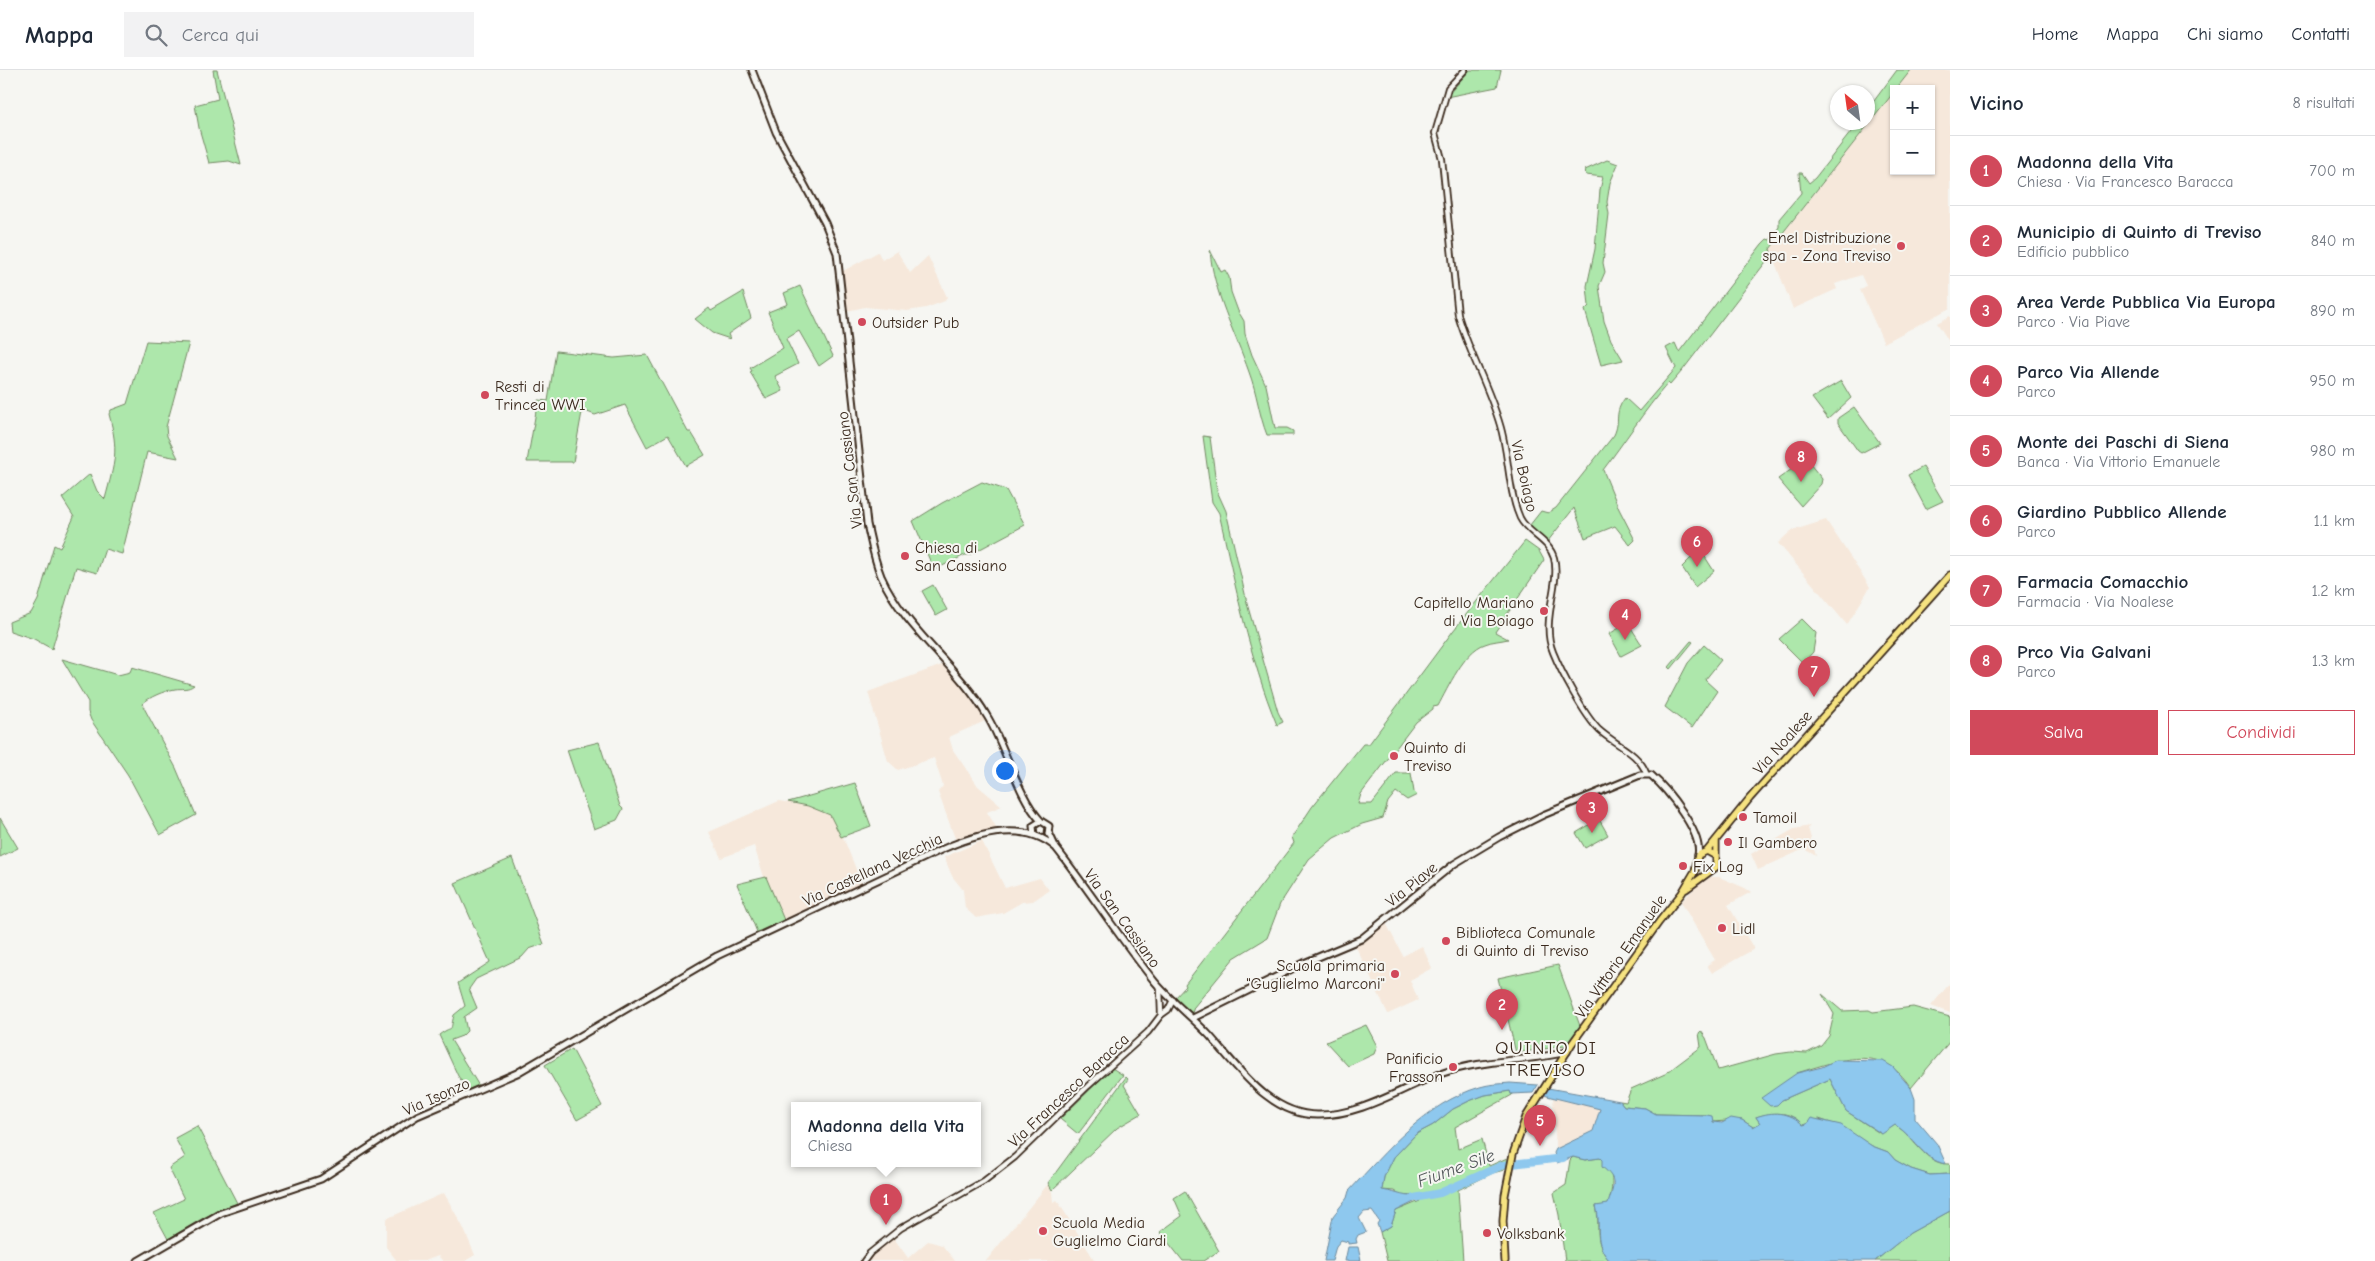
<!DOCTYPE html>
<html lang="it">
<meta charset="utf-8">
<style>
:root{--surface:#fff;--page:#f2f2f3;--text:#1f2937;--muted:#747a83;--line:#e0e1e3;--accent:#d1495b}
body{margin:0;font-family:"Comic Neue",sans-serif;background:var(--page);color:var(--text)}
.controls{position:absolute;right:15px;top:15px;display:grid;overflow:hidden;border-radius:0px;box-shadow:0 1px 4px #0004}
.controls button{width:45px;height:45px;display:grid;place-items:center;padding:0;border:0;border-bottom:1px solid var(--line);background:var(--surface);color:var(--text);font:25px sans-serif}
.compass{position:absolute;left:1830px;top:15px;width:45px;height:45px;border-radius:50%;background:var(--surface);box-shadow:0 1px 4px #0004;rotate:331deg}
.you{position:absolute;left:1004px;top:700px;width:18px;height:18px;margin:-12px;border:4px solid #fff;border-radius:50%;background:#1a73e8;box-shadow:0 0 0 8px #1a73e833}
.badge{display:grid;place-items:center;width:32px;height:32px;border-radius:50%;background:var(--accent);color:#fff;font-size:16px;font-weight:700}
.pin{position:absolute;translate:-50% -41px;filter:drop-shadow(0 1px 2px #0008)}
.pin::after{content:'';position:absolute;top:26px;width:18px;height:15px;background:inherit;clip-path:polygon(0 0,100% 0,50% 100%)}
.popup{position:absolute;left:791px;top:1032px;width:190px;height:65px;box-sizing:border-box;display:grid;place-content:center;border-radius:0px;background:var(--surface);filter:drop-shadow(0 1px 4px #0005);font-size:16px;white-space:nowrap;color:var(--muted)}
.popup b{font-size:19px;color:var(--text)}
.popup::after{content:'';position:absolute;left:50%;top:100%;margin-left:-10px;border:10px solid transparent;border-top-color:var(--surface)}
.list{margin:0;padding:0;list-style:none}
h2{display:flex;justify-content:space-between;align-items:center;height:65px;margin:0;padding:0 20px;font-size:21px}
h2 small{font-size:16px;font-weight:400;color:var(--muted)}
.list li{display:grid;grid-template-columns:32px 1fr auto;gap:15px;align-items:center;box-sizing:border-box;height:70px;padding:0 20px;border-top:1px solid var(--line)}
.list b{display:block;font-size:19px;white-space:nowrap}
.list p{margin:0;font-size:16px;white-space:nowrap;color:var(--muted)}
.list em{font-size:16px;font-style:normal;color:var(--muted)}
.actions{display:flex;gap:10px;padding:15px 20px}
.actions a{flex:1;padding:11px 0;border:1px solid var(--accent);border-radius:0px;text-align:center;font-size:18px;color:var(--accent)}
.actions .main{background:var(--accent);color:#fff}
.icon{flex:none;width:28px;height:28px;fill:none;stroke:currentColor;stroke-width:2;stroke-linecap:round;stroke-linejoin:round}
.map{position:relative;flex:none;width:1950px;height:1191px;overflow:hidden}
header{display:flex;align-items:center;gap:30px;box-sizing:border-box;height:70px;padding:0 25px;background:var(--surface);border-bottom:1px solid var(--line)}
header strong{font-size:24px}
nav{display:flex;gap:28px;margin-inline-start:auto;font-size:18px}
.search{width:350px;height:45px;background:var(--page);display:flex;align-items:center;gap:12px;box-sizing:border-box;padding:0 18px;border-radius:0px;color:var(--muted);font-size:19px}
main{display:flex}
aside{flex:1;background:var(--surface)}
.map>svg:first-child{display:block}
</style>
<header>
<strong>Mappa</strong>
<div class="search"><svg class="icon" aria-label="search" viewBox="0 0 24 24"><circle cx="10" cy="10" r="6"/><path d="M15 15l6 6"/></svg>Cerca qui</div>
<nav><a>Home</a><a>Mappa</a><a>Chi siamo</a><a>Contatti</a></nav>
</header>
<main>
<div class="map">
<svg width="1950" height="1191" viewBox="0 0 1950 1191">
<rect width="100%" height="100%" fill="#f6f6f2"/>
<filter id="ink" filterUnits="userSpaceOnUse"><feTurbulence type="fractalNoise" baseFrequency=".02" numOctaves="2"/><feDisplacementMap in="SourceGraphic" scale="10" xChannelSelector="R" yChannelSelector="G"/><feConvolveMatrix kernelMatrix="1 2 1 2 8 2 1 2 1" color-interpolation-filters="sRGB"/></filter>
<g filter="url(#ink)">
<path fill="#f6e8db" d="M1911 0H1950V238L1884 273 1860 220 1866 216 1861 205 1835 214 1837 219 1793 239 1770 180 1894 22V101H1931V19H1896Z
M897 181 910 203 928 186 947 227 945 231 926 238 907 241 865 237 847 241 843 201 878 182 882 190Z
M1950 246V273L1937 253Z
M1826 450 1870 517 1847 555 1778 473 1791 461Z
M942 595 968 622 985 651 949 667 953 680 978 716 1002 736 987 742 998 760 956 771 938 722 943 716 934 688 898 700 888 691 868 622Z
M779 731 808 736 830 745 843 767 862 814 784 850 764 807 754 776 721 788 709 762Z
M1810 756 1808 758 1816 786 1804 779 1758 800 1751 784 1794 759Z
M982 771 1005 818 1040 808 1049 820 1033 831 1022 832 1003 843 976 848 965 838 963 820 952 806 944 787Z
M1710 807H1719L1745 818 1751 822 1728 835 1754 879 1712 903 1707 895 1715 890 1681 832 1698 815Z
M1386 853 1403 886 1422 876 1432 898 1410 910 1418 930 1388 944 1355 875Z
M1950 913V943L1931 936Z
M1553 1027 1600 1039 1593 1061 1556 1080Z
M1048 1114 1052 1122 1053 1132 1057 1130 1095 1191H986Z
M444 1123 463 1157 475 1185 465 1191H443L438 1186 425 1191H397L386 1177V1149Z
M893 1167 908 1188 928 1171 942 1175 955 1191H866Z"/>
<path fill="#ade7ab" stroke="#748864" d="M213 0H217L241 95 229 91 209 93 199 58 195 35 218 29Z
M1470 0H1501L1497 17 1446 27Z
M1897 0H1911L1896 19H1894V22L1770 179 1772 184 1682 301 1670 315 1668 313C1644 341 1625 371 1603 400L1619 439 1635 470 1630 475 1615 456 1585 468 1574 438 1544 476 1526 460 1541 441 1548 443 1556 438 1614 365C1621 350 1613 344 1625 328L1639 341 1676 298 1666 278 1675 273 1679 282 1762 174 1767 169 1770 170 1779 157V149L1801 123 1799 103H1802L1809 113 1815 108 1858 53 1868 52V39Z
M1607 90 1618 94 1610 113 1607 132 1609 144 1603 193 1605 202 1599 216 1604 251 1611 270 1623 290 1601 295 1585 240 1589 236 1587 216 1595 179 1600 120 1603 107 1586 105 1585 100Z
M1210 180 1221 202 1225 200 1229 207 1231 222 1238 241 1244 251 1245 264 1252 285 1266 315 1275 358H1287L1293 361V365H1267C1259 345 1257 323 1249 302 1235 262 1213 222 1210 180Z
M800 216 833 286 819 296 799 261 786 269 798 294 775 306 783 321 766 329 750 302 752 301 750 298 783 278 768 242 788 234 784 223Z
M743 222 751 248 728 264 730 269 712 263 695 249 709 238 711 241Z
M146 271 189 273 166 357 167 366 178 388 147 382 122 484 105 479 97 503 76 497 52 579 34 569 10 561 9 552 31 543 38 530 54 475 60 478 74 447 62 428 90 404 97 421 105 429C115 391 119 382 109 344L111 340 127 334Z
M556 281 614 288 647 285 688 362H691L705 385 686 396 668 365 647 377 625 335 595 345 585 341 582 342 573 392H527L538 330 548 331Z
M1841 311 1851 328 1828 349 1812 328Z
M1854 337 1880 373 1861 383 1858 381 1838 353V348Z
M1203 366 1210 367 1217 421 1226 441 1248 537 1278 642 1283 652 1277 655C1249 587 1235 514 1219 443L1212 432Z
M1806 389 1822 409 1821 414 1801 436 1778 409Z
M1923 397 1943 431 1926 439 1908 405Z
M982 412 1006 420 1025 455 969 485H965L934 500 913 451 942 433Z
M1525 471 1539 481 1544 490 1495 562 1508 569C1500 571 1492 571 1485 574 1464 581 1448 618 1438 636L1433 637V639L1416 652 1361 724 1358 734H1372L1396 703H1411L1414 722 1417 725 1407 730 1396 722 1388 732 1383 748 1362 754 1334 768 1309 789 1280 834 1267 868 1234 888 1194 937 1192 943 1175 928 1186 916 1185 914 1294 773 1292 767 1312 737 1363 674H1369L1453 561Z
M1700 479 1714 501 1695 517 1682 497Z
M933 515 947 540 936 546 922 521Z
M1802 549 1816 563 1813 582 1803 593 1779 569Z
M1628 553 1642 575 1621 586 1609 564Z
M1691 571 1693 572 1671 599 1669 597Z
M1704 575 1721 590 1705 610 1717 621 1692 658 1665 637 1688 593Z
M62 589 118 605 130 602 132 597 194 615C188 620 182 618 175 619 164 621 149 627 142 634L176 698 196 745 160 765 128 705 91 650 88 642V632Z
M599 672 620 736 623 739 617 750 594 759 567 680Z
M855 713 871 756 841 767 830 745 808 736 788 732Z
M0 748 18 778 0 787Z
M1599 749 1608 765 1585 778 1576 763Z
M512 788 544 874 529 879 522 887 476 909 469 919 477 938 464 947 467 961 462 966 451 970 479 1016 468 1020 458 1006 439 965C455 953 449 966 454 945L465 936 458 913 490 892 455 813Z
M766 807 784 850 757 862 737 814Z
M1558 895 1580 956 1565 976 1516 983 1498 908Z
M1822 924 1842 941 1869 940 1873 942 1913 937 1950 947V971L1911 1018C1882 972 1840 990 1797 1003L1777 1035 1782 1030 1830 1009 1846 1041 1881 1064 1895 1055C1915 1067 1924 1095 1950 1094V1104L1930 1105 1911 1099 1895 1090 1888 1082 1872 1076 1837 1055 1819 1049 1803 1055C1790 1040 1773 1042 1756 1047L1760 1053 1753 1057 1742 1050 1712 1052 1707 1045 1656 1044 1645 1038 1624 1036 1620 1031 1626 1032 1631 1019 1665 1004 1701 977 1699 963 1701 961 1706 968 1718 1000 1776 984 1791 982 1807 983 1821 976 1829 966 1834 944Z
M1366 955 1377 976 1374 984 1348 996 1326 972Z
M572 979 602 1036 577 1050 545 995Z
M1112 998 1123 1005 1078 1064 1060 1049Z
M1126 1007 1128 1009 1124 1015 1141 1044 1117 1058 1052 1120 1048 1113Z
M1510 1021 1512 1025 1455 1057 1458 1079 1482 1069 1489 1096 1507 1088 1504 1100 1493 1103 1458 1120 1463 1191H1387L1380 1162 1391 1156 1396 1141 1420 1131 1423 1125 1401 1126 1394 1121 1382 1120 1384 1107 1394 1087 1416 1064 1433 1055 1453 1039 1469 1031 1485 1025Z
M197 1056 237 1133 205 1147 168 1169 154 1143 184 1129 169 1098 185 1087 175 1068Z
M1573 1087 1585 1090 1600 1088C1616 1101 1613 1117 1608 1135L1596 1136C1601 1157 1592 1172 1610 1191H1565L1559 1145 1554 1123 1566 1115 1570 1090Z
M1185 1121 1219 1181 1203 1191H1183L1160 1162 1182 1146 1174 1128Z
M1950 1141V1191H1875L1910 1163Z"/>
<path fill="#8ec8ee" stroke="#6d899b" d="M1836 990 1883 991 1893 997 1911 1018 1915 1029V1048L1937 1074 1946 1094C1922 1090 1915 1067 1895 1055L1882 1064 1846 1041 1830 1009 1782 1030 1777 1035 1770 1036 1761 1028 1797 1003 1822 997Z
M1510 1013 1538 1015 1533 1023 1511 1024 1510 1021 1485 1025 1469 1031 1453 1039 1433 1055 1416 1064 1394 1087 1384 1107 1382 1120C1401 1123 1402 1128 1423 1125L1424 1127 1396 1141 1391 1156 1380 1162 1377 1154 1379 1151 1372 1141 1364 1142 1359 1148 1366 1162 1358 1165 1356 1169 1357 1173 1348 1174V1172L1341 1170 1336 1176 1332 1191H1324L1333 1146 1347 1128 1349 1121C1386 1081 1426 1033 1480 1017 1489 1014 1500 1014 1510 1013Z
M1548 1018 1620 1031 1624 1036 1645 1038 1656 1044 1707 1045 1712 1046 1713 1052 1722 1053 1731 1048 1742 1050 1753 1057 1760 1053 1756 1047C1772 1041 1790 1041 1803 1055L1807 1054 1811 1048 1841 1055 1872 1076 1888 1082 1895 1090 1911 1099 1930 1105 1950 1104V1141L1910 1163 1875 1191H1610C1592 1172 1602 1157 1596 1136L1608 1134C1613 1116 1619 1110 1602 1097V1090L1600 1088 1585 1090 1573 1087 1557 1093 1554 1083 1556 1079 1593 1061 1600 1039 1547 1026 1543 1024Z
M1348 1177H1358L1361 1191H1345Z"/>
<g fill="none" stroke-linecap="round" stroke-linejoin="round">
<path stroke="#8ec8ee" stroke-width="8" d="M1414 1128 1440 1123 1503 1095 1563 1088"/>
<g stroke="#3b2a1e" stroke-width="8">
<path id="tertiary" d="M1465 0 1448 18 1435 63 1442 89 1458 245C1469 283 1489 317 1500 355 1509 384 1508 421 1520 448 1528 464 1549 470 1554 488 1561 514 1540 550 1553 582 1561 602 1584 645 1599 660 1614 674 1639 683 1646 703
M1160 918 1161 945
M864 1191 870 1183 901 1158 984 1111 1015 1087 1088 1016 1148 962 1161 945 1168 940 1173 930"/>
</g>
<g stroke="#3b2a1e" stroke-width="9">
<path id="secondary" d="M752 0 776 62 825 153 837 183 867 454C871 472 874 489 881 506 904 558 958 596 987 646 1005 675 1018 727 1041 751
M1049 763 1056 778C1090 821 1120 869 1155 912 1171 931 1192 947 1209 965 1238 997 1270 1046 1319 1045 1364 1045 1402 1017 1443 1003 1483 989 1526 992 1567 982
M1034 765 1033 756 1041 751 1049 756 1048 764
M1193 948 1304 893 1361 869 1454 794 1499 767 1543 745 1640 705H1651C1667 719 1703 763 1698 785
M138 1191 221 1143 321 1109 417 1046 517 1003 717 886 943 779C977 764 1025 750 1056 778"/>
</g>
<g stroke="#3b2a1e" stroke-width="9">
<path id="primary" d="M1707 781 1750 728 1950 505
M1686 819 1716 797V770
M1505 1191 1503 1151 1505 1125 1513 1084 1526 1047 1571 975 1659 852 1682 823 1695 801 1698 785 1707 781 1716 786"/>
</g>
<use href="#tertiary" stroke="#f6f6f2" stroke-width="4.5"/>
<use href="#secondary" stroke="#f6f6f2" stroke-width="5"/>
<use href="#primary" stroke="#f6e381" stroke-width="5.5"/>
</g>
</g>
<g fill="#d1495b" stroke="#f6f6f2" stroke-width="2">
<circle cx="1901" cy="176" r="5"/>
<circle cx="862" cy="252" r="5"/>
<circle cx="485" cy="325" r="5"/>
<circle cx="905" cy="486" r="5"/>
<circle cx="1544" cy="541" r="5"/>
<circle cx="1394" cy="686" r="5"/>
<circle cx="1743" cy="747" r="5"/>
<circle cx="1728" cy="772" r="5"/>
<circle cx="1683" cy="796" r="5"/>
<circle cx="1722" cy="858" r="5"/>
<circle cx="1446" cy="871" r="5"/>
<circle cx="1395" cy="904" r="5"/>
<circle cx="1453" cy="997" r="5"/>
<circle cx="1043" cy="1161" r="5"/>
<circle cx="1487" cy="1163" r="5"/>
</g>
<g text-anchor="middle" stroke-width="4" stroke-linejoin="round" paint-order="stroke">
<g font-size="16" fill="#3b2a1e" stroke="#f6f6f2" text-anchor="start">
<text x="1891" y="173" text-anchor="end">Enel Distribuzione<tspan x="1891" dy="18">spa - Zona Treviso</tspan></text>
<text x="872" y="258">Outsider Pub</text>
<text x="495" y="322">Resti di<tspan x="495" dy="18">Trincea WWI</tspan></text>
<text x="915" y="483">Chiesa di<tspan x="915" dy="18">San Cassiano</tspan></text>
<text x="1534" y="538" text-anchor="end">Capitello Mariano<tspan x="1534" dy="18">di Via Boiago</tspan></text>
<text x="1404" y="683">Quinto di<tspan x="1404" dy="18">Treviso</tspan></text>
<text x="1753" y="753">Tamoil</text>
<text x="1738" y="778">Il Gambero</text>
<text x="1693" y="802">Fix Log</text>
<text x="1732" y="864">Lidl</text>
<text x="1456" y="868">Biblioteca Comunale<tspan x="1456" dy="18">di Quinto di Treviso</tspan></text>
<text x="1385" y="901" text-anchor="end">Scuola primaria<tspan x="1385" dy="18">"Guglielmo Marconi"</tspan></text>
<text x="1443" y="994" text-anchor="end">Panificio<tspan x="1443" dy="18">Frasson</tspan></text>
<text x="1053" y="1158">Scuola Media<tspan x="1053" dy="18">Guglielmo Ciardi</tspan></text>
<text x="1497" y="1169">Volksbank</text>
</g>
<g font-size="16" fill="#3b2a1e" stroke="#f6f6f2">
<text transform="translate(849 400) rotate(-97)" y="6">Via San Cassiano</text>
<text transform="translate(1525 406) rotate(77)" y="6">Via Boiago</text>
<text transform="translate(1782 672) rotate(-48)" y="6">Via Noalese</text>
<text transform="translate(872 799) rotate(-25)" y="6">Via Castellana Vecchia</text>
<text transform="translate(1411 814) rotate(-39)" y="6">Via Piave</text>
<text transform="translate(1123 848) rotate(54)" y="6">Via San Cassiano</text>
<text transform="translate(1620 886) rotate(-55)" y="6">Via Vittorio Emanuele</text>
<text transform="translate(1068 1020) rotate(-43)" y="6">Via Francesco Baracca</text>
<text transform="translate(436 1026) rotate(-24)" y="6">Via Isonzo</text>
</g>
<g font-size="18" font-style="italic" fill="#54595c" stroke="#f6f6f2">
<text transform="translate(1456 1098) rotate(-20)" y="6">Fiume Sile</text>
</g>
<g font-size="19" letter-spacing="1" fill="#3b2a1e" stroke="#f6f6f2">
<text x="1546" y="984">QUINTO DI<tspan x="1546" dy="22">TREVISO</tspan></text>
</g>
</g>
</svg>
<div class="controls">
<button>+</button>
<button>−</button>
</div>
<svg class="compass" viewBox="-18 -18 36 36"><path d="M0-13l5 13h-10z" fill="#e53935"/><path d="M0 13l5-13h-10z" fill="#747a83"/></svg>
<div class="you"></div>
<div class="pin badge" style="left:886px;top:1155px">1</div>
<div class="popup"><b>Madonna della Vita</b>Chiesa</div>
<div class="pin badge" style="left:1502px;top:960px">2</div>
<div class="pin badge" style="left:1592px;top:763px">3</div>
<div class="pin badge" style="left:1625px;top:570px">4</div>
<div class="pin badge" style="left:1540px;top:1076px">5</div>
<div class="pin badge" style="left:1697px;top:497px">6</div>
<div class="pin badge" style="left:1814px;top:627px">7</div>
<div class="pin badge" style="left:1801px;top:412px">8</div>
</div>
<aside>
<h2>Vicino<small>8 risultati</small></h2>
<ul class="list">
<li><span class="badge">1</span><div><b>Madonna della Vita</b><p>Chiesa · Via Francesco Baracca</p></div><em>700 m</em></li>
<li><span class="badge">2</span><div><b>Municipio di Quinto di Treviso</b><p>Edificio pubblico</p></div><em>840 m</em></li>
<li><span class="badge">3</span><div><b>Area Verde Pubblica Via Europa</b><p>Parco · Via Piave</p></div><em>890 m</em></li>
<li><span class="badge">4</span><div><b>Parco Via Allende</b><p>Parco</p></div><em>950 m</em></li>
<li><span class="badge">5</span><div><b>Monte dei Paschi di Siena</b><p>Banca · Via Vittorio Emanuele</p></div><em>980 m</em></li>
<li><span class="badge">6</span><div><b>Giardino Pubblico Allende</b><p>Parco</p></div><em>1.1 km</em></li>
<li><span class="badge">7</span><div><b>Farmacia Comacchio</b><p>Farmacia · Via Noalese</p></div><em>1.2 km</em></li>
<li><span class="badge">8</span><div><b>Prco Via Galvani</b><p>Parco</p></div><em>1.3 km</em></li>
</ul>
<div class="actions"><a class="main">Salva</a><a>Condividi</a></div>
</aside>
</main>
